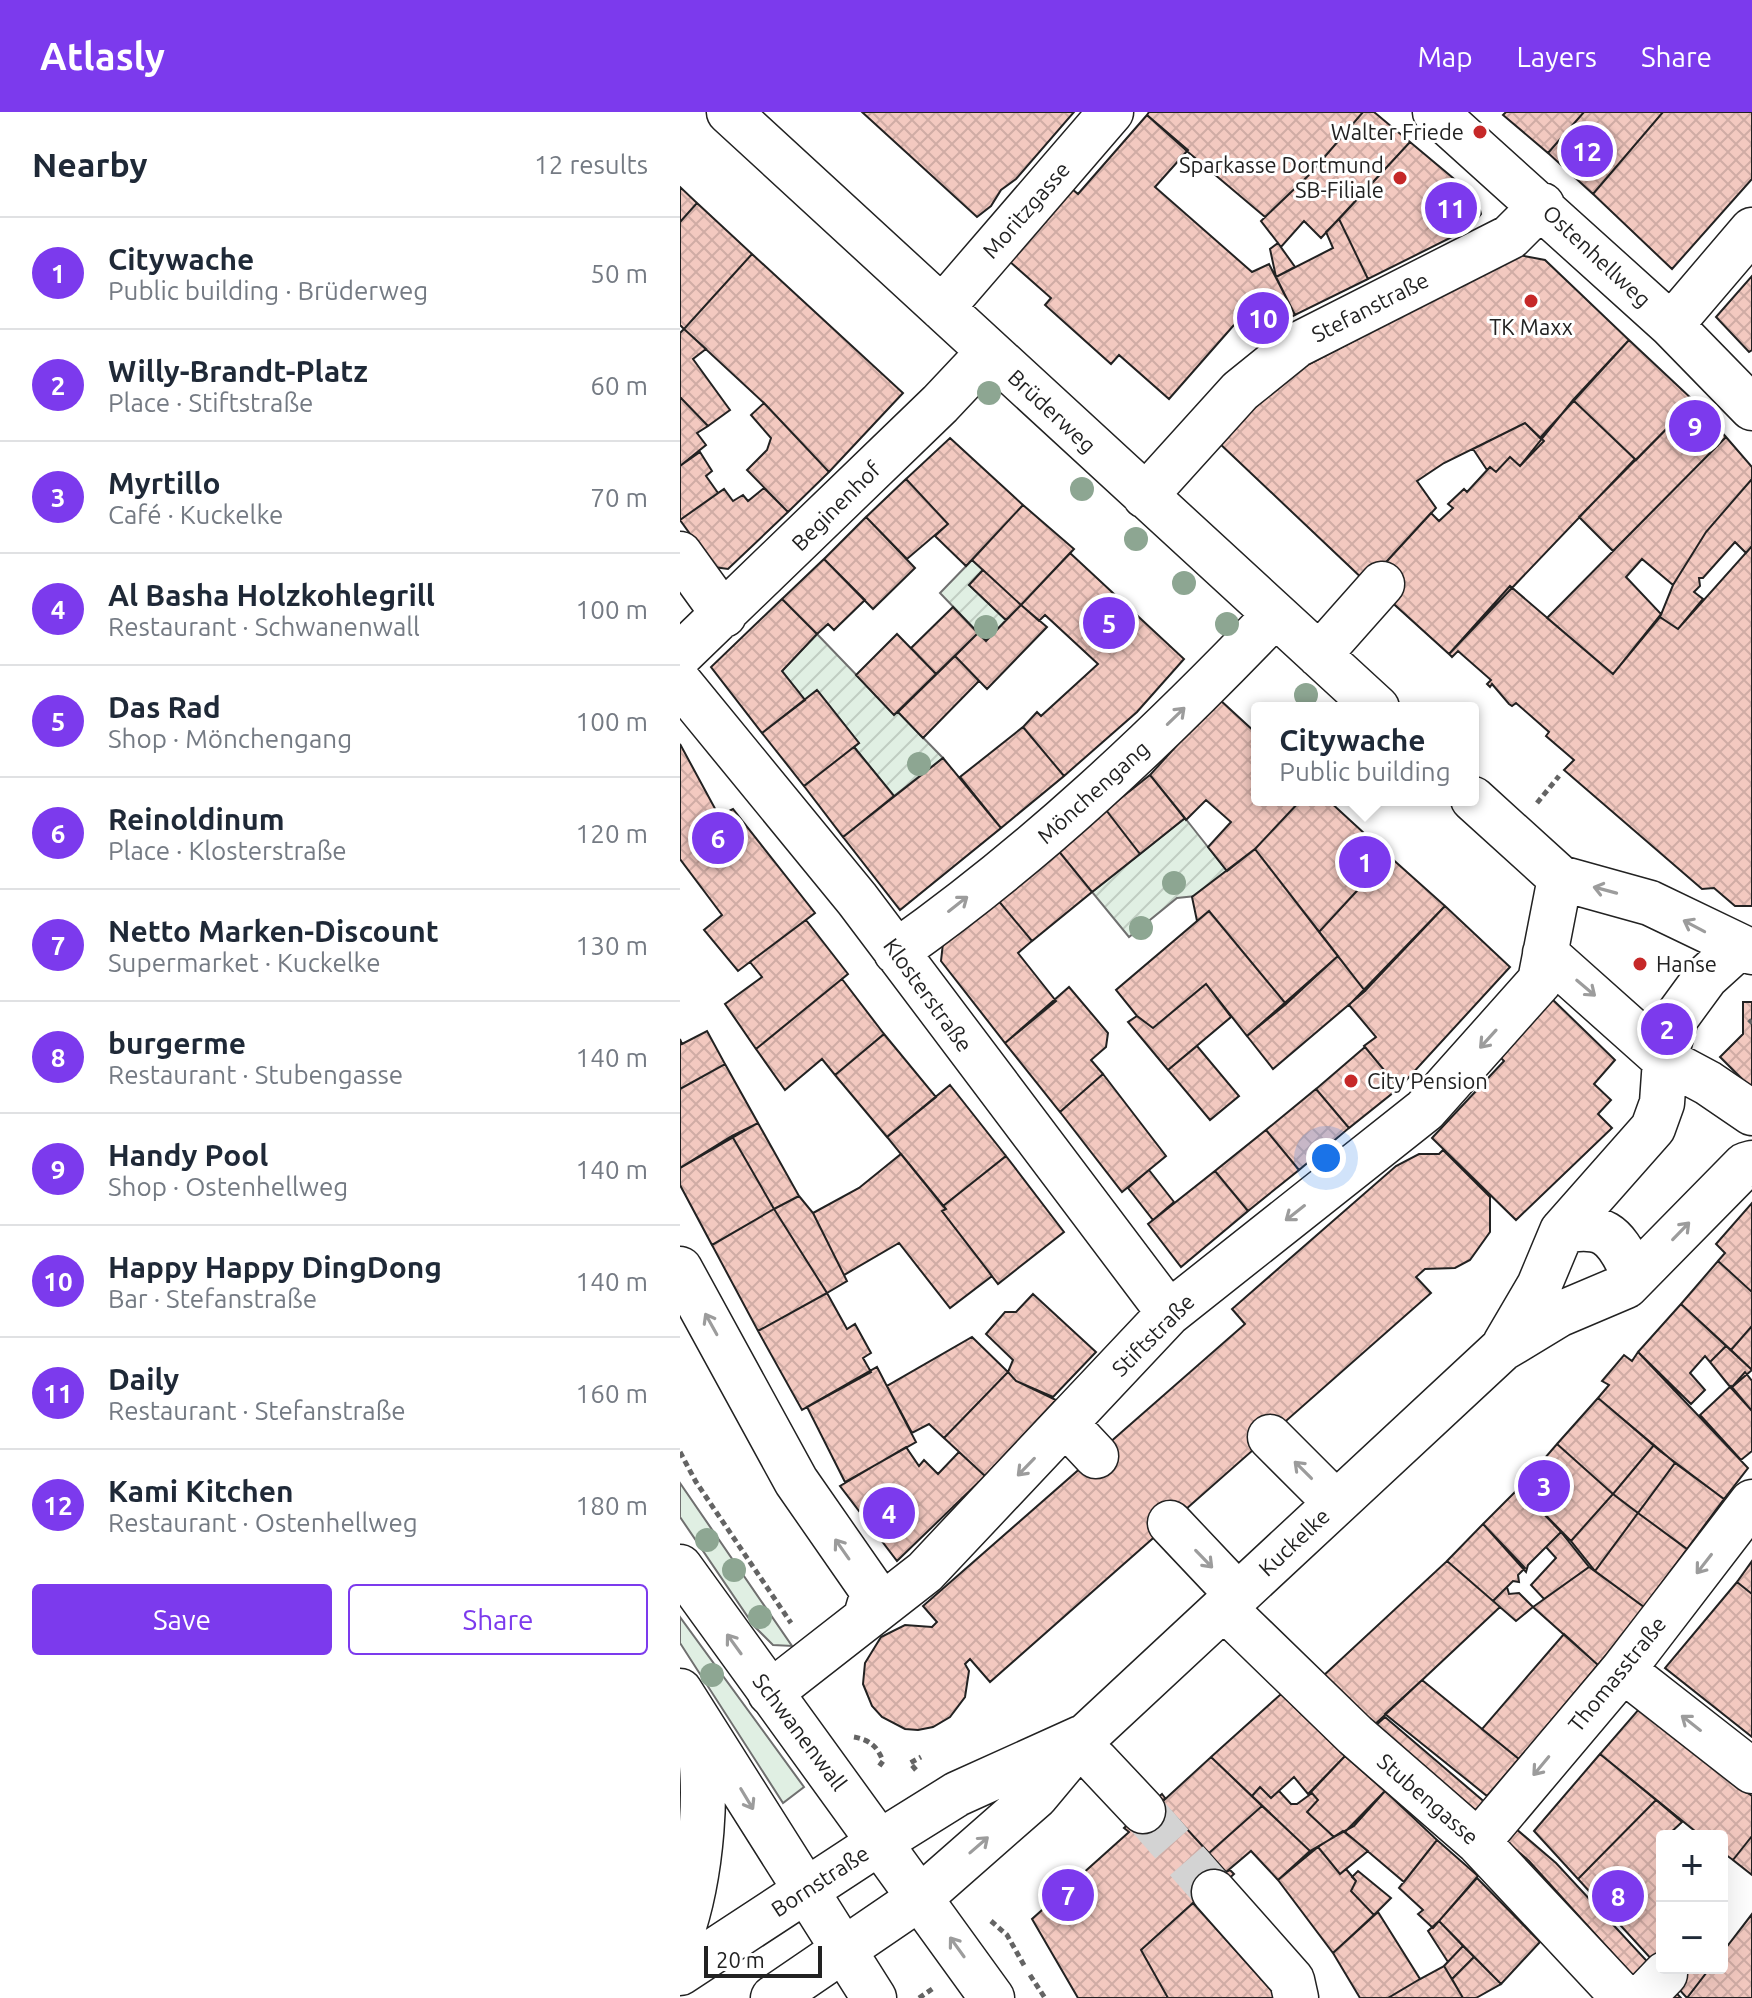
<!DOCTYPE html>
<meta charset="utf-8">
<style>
:root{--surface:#fff;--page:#f6f6f7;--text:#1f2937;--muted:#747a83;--line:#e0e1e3;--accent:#7c3aed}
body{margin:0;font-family:Ubuntu,sans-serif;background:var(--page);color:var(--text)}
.controls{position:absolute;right:24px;bottom:24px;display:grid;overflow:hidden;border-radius:8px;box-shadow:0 8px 32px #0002}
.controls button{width:72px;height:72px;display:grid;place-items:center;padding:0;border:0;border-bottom:2px solid var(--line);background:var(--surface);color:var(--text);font:40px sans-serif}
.scale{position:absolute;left:24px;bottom:20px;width:118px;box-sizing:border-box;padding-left:8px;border:4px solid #222;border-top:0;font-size:22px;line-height:28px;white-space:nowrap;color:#222;-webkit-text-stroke:6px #fff;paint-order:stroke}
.you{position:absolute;left:646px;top:1046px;width:28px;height:28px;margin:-20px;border:6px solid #fff;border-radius:50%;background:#1a73e8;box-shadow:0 0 0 12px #1a73e833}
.badge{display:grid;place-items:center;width:52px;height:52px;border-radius:50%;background:var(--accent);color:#fff;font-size:26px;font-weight:700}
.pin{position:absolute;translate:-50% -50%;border:4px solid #fff;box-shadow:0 2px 8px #0006}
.popup{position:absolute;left:571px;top:590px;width:228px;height:104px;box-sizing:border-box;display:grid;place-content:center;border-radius:8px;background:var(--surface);filter:drop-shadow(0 2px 6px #0005);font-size:26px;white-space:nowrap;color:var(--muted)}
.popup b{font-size:30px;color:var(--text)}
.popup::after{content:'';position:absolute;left:50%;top:100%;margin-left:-16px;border:16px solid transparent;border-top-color:var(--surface)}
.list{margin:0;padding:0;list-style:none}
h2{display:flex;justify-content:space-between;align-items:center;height:104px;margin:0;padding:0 32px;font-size:34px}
h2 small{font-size:26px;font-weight:400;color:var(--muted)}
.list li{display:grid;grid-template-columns:52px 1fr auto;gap:24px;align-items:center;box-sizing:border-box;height:112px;padding:0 32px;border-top:2px solid var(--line)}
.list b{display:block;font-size:30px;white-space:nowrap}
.list p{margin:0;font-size:26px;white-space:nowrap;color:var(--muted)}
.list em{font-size:26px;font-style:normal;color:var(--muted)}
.actions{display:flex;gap:16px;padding:24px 32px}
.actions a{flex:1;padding:18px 0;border:2px solid var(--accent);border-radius:8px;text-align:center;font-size:28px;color:var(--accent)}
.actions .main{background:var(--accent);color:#fff}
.map{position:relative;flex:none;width:1072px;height:1886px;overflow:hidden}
header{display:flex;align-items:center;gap:48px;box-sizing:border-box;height:112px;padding:0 40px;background:var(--accent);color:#fff}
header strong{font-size:38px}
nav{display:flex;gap:44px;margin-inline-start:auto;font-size:28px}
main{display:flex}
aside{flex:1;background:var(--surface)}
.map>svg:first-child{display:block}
</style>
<header>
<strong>Atlasly</strong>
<nav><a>Map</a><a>Layers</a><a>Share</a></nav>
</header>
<main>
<aside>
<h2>Nearby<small>12 results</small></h2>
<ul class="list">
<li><span class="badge">1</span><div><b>Citywache</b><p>Public building · Brüderweg</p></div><em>50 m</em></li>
<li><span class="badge">2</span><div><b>Willy-Brandt-Platz</b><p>Place · Stiftstraße</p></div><em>60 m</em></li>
<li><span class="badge">3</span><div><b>Myrtillo</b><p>Café · Kuckelke</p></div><em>70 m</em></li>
<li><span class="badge">4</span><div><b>Al Basha Holzkohlegrill</b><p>Restaurant · Schwanenwall</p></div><em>100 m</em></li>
<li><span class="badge">5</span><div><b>Das Rad</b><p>Shop · Mönchengang</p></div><em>100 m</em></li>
<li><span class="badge">6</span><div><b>Reinoldinum</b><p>Place · Klosterstraße</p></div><em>120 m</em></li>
<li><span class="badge">7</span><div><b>Netto Marken-Discount</b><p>Supermarket · Kuckelke</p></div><em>130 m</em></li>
<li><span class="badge">8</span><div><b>burgerme</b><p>Restaurant · Stubengasse</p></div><em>140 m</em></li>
<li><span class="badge">9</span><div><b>Handy Pool</b><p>Shop · Ostenhellweg</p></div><em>140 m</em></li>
<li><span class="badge">10</span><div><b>Happy Happy DingDong</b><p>Bar · Stefanstraße</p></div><em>140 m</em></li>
<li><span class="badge">11</span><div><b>Daily</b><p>Restaurant · Stefanstraße</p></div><em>160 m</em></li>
<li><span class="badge">12</span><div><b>Kami Kitchen</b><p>Restaurant · Ostenhellweg</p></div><em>180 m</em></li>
</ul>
<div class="actions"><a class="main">Save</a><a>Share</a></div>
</aside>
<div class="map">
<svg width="1072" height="1886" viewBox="0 0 1072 1886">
<defs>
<pattern id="garden-furrows" width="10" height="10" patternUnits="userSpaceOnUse" patternTransform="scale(2)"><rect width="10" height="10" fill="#e0efe3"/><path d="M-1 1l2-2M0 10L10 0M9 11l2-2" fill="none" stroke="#c0cdc2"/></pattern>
<pattern id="building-cross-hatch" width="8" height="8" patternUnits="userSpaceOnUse" patternTransform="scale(2)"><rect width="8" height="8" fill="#f3c9c0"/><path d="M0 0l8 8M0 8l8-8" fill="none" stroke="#d0aca5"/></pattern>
</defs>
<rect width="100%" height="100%" fill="#fff"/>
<path fill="#e0efe3" stroke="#6f6f6f" stroke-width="2" d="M0 1371 112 1534 93 1533 74 1514 0 1405Z
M0 1505 124 1675 103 1691 0 1531Z"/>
<path fill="url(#garden-furrows)" stroke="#6f6f6f" stroke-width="2" d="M292 448 303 458 289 473 326 508 306 529 260 481Z
M137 522 214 602 218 600 263 646 214 684 174 635 179 631 138 579 125 588 102 559Z
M505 706 547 759 516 784 497 786 449 825 412 780Z"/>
<path fill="url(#building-cross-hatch)" stroke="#222" stroke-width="2" d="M182 0H394L336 67 321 78 311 94 297 105Z
M469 0H683L630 62 585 105 508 40 467 3Z
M683 0H694L730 30 641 126 624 109 601 135 581 109 630 62Z
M826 0H904L868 41 823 3Z
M904 0H983L913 82 868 41Z
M983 0H1072V67L992 157 913 82Z
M467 3 508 38 475 75 572 160 589 152 615 203 578 221 561 205 489 287 439 243 431 252 365 193 371 186 329 149 392 77 398 82Z
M730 30 797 86 801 102 790 116 688 167 659 107Z
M0 75 17 91 0 110Z
M17 91 72 142 4 217 0 213V110Z
M659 107 688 167 615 203 596 165 653 136 646 120Z
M598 131 615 155 596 165 590 137Z
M72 142 223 281 149 360 84 291 4 217Z
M839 143 865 148 949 228 860 326 845 311 764 351 737 369 756 396 687 471 538 330 610 262Z
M1072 164V238L1069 240 1036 205Z
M4 217 26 237 13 247 50 298 28 314 0 285V221Z
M949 228 1014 289 956 348 893 288Z
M0 285 28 314 17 321 26 333 0 354Z
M893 288 955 347 769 542 706 485 693 464 751 401 759 409 773 396 768 392 784 377 787 380 810 355 816 360 830 345 840 354Z
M1014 289 1046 325 933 439 899 405Z
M84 291 149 360 108 400 67 358 87 338 91 326 71 303Z
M845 311 864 329 840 354 830 345 816 360 810 355 807 358 793 337Z
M1046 325 1072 355V367L1026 420 993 473 962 447 946 465 981 502 933 562 867 506Z
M270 326 343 393 286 454 255 424 268 412 226 367Z
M20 340 32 359 26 364 38 381 0 408V354Z
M226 367 268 412 227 447 186 405Z
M1072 367V434L1066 441 1055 430 1023 466H1019L1020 474 1014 480 1023 487 998 517 980 505 993 473 1026 420Z
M84 376 108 400 48 457 34 455 0 408 44 377 53 389 63 383 68 389Z
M343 393 394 437 341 493 292 448Z
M186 405 235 456 193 497 144 447Z
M1072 434V794H1055L1034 776 1022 777 884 658 894 648 866 624 869 620 836 591 832 594 829 592 812 572 810 575 807 572 811 568 778 539 772 545 769 542 830 474 933 562 980 505 998 517Z
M390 441 504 547 457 600 384 664 343 615 357 600 361 604 418 552 365 503 359 509 341 493Z
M144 447 185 488 154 518 148 512 137 522 102 487Z
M303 458 341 493 326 508 289 473Z
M102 487 137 522 102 559 125 588 82 621 31 555Z
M341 493 367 515 307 577 275 544 298 521 306 529Z
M273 495 298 521 256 562 231 536Z
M217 522 256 562 214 603 176 563Z
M275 544 299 569 243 626 218 600Z
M137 578 179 631 124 674 82 621Z
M539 587 577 622V688H621L575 737 547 759 528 735 551 710 526 688 506 708 470 663Z
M343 615 384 664 321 716 280 665Z
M0 632 39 704 53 697 135 801 58 859 24 818 42 803 0 747Z
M174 635 214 684 163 725 124 674Z
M263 646 321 716 220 798 163 725Z
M470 663 505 706 460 742 426 698Z
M621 688H648L709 744 639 820 575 737Z
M426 698 460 742 412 780 377 737Z
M377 737 412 780 352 829 317 787Z
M575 737 658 844 606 892 529 799 517 809 512 785Z
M709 744 765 794 685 879 639 820Z
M317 787 352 829 338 841 376 889 325 931 261 849 263 831Z
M765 794 830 855 719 976 684 934 696 925 669 893Z
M529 799 606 892 567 924 526 872 473 916 457 904 436 878Z
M126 808 168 862 76 937 45 892 82 865 70 850Z
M658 844 685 879 593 957 567 924Z
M162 867 204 922 155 963 142 947 105 978 76 937Z
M526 872 551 905 488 958 448 910 457 904 473 916Z
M389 875 428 921 426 935 411 948 423 962 380 1000 325 931Z
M871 886 935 948 914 972 931 988 918 1002 932 1016 836 1108 752 1026 824 949 817 942Z
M1063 890H1072V1000H1063V968L1040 945 1063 922Z
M27 919 45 952 0 977V927L2 932Z
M204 922 256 985 207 1025 155 963Z
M517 934 559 984 530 1008 488 958Z
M685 935 719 976 669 1016 636 977Z
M45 952 78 1011 0 1056V977Z
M423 962 486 1044 442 1080 380 1000Z
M270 973 326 1044 263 1094 207 1025Z
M636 977 669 1016 619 1058 586 1018Z
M78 1011 119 1084 94 1097 52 1024Z
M586 1018 619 1058 568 1099 535 1059Z
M52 1024 94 1097 32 1133 0 1073V1056Z
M763 1038 810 1085V1120L790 1148 775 1156 745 1157 736 1165 751 1181 310 1570 290 1547 285 1552 289 1559 285 1585 270 1605 253 1615 238 1618 225 1617 202 1605 192 1594 183 1572 185 1551 201 1525 225 1513 252 1515 257 1510 243 1494 565 1212 552 1197 716 1054 739 1042H759Z
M221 1042 266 1097 262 1099 312 1164 270 1196 219 1131 164 1163 133 1101 179 1076Z
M326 1044 384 1120 318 1172 262 1099 266 1097 263 1094Z
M469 1058 494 1090 473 1108 448 1076Z
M535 1059 568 1099 501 1155 468 1112Z
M119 1084 133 1101 167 1169 147 1181 94 1097Z
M1072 1091V1180L1038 1149 1045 1141 1036 1132Z
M94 1097 147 1181 78 1219 32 1133Z
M1038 1149 1072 1180V1214L1051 1238 1001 1192Z
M147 1181 167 1217 175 1212 191 1241 183 1246 191 1260 122 1298 78 1219Z
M353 1182 416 1240 373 1285 336 1269 328 1260 333 1248 306 1222 325 1200H336Z
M1001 1192 1046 1234 1030 1250 1025 1244 1010 1261 1025 1278 1011 1292 958 1240Z
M1072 1214V1258L1051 1238Z
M292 1225 328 1260 264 1326 249 1312 232 1321 207 1274Z
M1046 1234 1072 1258 1051 1276 1030 1250Z
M958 1240 1068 1356 1044 1387 980 1339 918 1286 929 1273 922 1269 944 1243 952 1249Z
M197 1255 236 1330 165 1370 127 1295Z
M328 1260 336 1269 376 1288 305 1364 264 1326Z
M1065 1260 1072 1269V1299L1051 1276Z
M1051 1274 1072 1299V1339L1061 1348 1020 1303Z
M918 1286 974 1333 933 1382 877 1332Z
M877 1332 933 1382 891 1429 839 1376Z
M974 1333 995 1351 958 1401 933 1382Z
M226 1335 239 1354 244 1348 258 1362 279 1340 305 1364 217 1449 160 1374Z
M995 1351 1044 1387 1007 1437 958 1401Z
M839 1376 881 1420 848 1453 846 1460 803 1412Z
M933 1382 958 1401 915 1459 891 1429Z
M958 1401 1007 1437 964 1495 915 1459Z
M803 1412 845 1456 838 1463 839 1470 833 1469 813 1489 767 1449Z
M881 1420 909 1455 864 1487 851 1473 876 1446 866 1435Z
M767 1449 820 1495 691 1616 643 1564Z
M1072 1449V1482L1057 1470Z
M909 1455 964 1495 918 1553 853 1495Z
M1057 1470 1072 1482V1625L985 1556Z
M827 1475 829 1482 839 1481 853 1495 836 1509 813 1489Z
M884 1522 918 1553 839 1647 802 1617Z
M742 1568 839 1647 807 1684 705 1602Z
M601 1582 665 1644 628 1682 614 1665 591 1686 580 1675 572 1684 531 1645Z
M959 1597 1072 1684V1724L1053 1748 1042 1740V1724H1021L920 1642Z
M705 1605 876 1751 1001 1886H973L849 1749 694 1615Z
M920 1642 976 1688 898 1767 854 1719Z
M665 1644 705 1679 674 1714 654 1725 627 1700 638 1688 631 1680Z
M531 1645 582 1694 529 1741 482 1690Z
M580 1675 591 1686 599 1679 611 1692H617L632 1681 638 1688 627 1700 654 1725 630 1739 572 1684Z
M705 1679 757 1728 724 1770 665 1720Z
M482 1682 485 1686 482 1690 517 1728 546 1760 550 1758 554 1762 517 1795 513 1791 461 1838 488 1886H398L352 1807 449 1720 444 1716Z
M976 1688 1002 1710 987 1724H982V1856H1030L1007 1886 898 1767Z
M582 1694 630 1739 598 1768 571 1739 546 1760 529 1741Z
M663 1719 688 1739 660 1762 638 1735Z
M1072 1724V1763L1053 1748Z
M757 1728 798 1764 753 1816 738 1802 743 1798 719 1776Z
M638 1735 660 1762 666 1757 676 1769 671 1779 694 1803 653 1841 598 1768Z
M678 1759 711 1786 694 1803 671 1779 676 1769 672 1765Z
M797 1766 860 1830 821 1872 759 1809Z
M513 1791 565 1849 598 1886H488L461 1838Z
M698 1800 740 1867 708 1886H680L653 1841Z
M1072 1802V1886H1007L1030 1856H1042V1841Z
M759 1809 783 1834 768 1850 748 1819Z
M783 1834 794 1845 772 1867 764 1854Z
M794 1845 821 1872 796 1886H783L772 1867Z
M764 1854 783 1886H708L740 1867Z"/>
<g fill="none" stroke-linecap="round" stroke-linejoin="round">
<path stroke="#d3d3d3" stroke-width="44" stroke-dasharray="44 22" stroke-linecap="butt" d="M463 1699 534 1780"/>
<g stroke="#222" stroke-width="47">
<path id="minor" d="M49 0 697 596
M755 0 991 213 1072 296
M262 196 431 0
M991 213 1072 118
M465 384 560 279 617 233 830 125 862 93
M0 442 44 503
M0 543 260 292 308 241
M639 543 702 472
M0 571 177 787 489 1201
M793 687 880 766 970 791 1072 840
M216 840C355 742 478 625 595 503
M865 841 985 948 1028 971 1072 1001
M882 1119C923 1112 934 1121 951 1157L946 1174
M0 1157 116 1369 189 1474 192 1484 186 1504
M825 1232 859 1174 882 1119 973 1016 982 991 985 948 996 906 1026 865 1059 835
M387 1313 416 1344
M590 1325 656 1391
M490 1411 558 1483
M544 1496 675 1623 798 1730 944 1886
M943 1558 1072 1659
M90 1581 245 1460 489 1201 745 998 860 869 880 766
M416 1649 463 1699
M200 1730 277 1682 401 1626
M798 1730 943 1558 1072 1390
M534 1780 612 1868 616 1886
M241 1785 356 1684 406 1624 822 1237 880 1202 946 1174 1065 1053 1072 1051
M962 1886 985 1862"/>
</g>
<g stroke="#222" stroke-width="47">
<path id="major" d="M0 1455 312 1886
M0 1579 194 1886
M0 1826C21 1767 31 1671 15 1611
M0 1861 200 1730
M93 1886 241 1785"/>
</g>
<path stroke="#646464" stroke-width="5" stroke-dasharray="6 4" stroke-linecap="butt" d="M857 691 879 664
M1069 911 1072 908
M0 1340 16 1370 111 1511
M174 1625C190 1628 197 1634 203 1649L198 1656
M236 1658 230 1651 241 1645
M311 1809 327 1823 345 1855
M350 1863 365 1886
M239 1886 255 1875"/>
<use href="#minor" stroke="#fff" stroke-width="44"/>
<use href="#major" stroke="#fff" stroke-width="44"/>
</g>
<g fill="#8da692">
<circle cx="309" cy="281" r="12"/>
<circle cx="402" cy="377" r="12"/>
<circle cx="456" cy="427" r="12"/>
<circle cx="504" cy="471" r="12"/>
<circle cx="547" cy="512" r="12"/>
<circle cx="306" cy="515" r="12"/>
<circle cx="626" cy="583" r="12"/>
<circle cx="239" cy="652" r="12"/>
<circle cx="494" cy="771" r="12"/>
<circle cx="461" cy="816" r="12"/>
<circle cx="27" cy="1428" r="12"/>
<circle cx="54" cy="1458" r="12"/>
<circle cx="80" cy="1505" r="12"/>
<circle cx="32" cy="1563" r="12"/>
</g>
<defs><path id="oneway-shaft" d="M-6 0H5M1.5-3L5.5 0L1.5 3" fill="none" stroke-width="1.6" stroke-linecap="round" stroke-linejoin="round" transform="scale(2)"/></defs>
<g stroke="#9c9c9c">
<use href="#oneway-shaft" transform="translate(496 604) rotate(-44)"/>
<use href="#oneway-shaft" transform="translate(925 778) rotate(-165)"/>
<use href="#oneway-shaft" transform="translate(278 792) rotate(-38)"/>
<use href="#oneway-shaft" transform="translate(1014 814) rotate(-152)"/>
<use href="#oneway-shaft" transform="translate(906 876) rotate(40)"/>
<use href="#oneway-shaft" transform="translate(808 927) rotate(132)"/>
<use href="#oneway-shaft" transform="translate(615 1101) rotate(142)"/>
<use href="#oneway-shaft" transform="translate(1001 1119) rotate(-46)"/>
<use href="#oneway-shaft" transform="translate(31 1212) rotate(-119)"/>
<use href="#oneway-shaft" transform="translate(346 1355) rotate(134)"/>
<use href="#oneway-shaft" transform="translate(623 1358) rotate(-135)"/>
<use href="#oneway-shaft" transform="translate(162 1437) rotate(-125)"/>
<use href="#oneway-shaft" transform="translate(524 1447) rotate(46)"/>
<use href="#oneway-shaft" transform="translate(1024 1452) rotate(128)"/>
<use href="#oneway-shaft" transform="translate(54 1532) rotate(-126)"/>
<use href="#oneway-shaft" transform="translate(1011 1611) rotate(-142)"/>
<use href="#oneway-shaft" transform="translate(861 1654) rotate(130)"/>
<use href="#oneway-shaft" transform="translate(67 1687) rotate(59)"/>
<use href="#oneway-shaft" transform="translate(299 1733) rotate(-41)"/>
<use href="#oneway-shaft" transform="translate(277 1835) rotate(-126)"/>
</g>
<g fill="#c62828" stroke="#fff" stroke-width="3">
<circle cx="800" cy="20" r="8"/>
<circle cx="720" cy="66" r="8"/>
<circle cx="851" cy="189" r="8"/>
<circle cx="960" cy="852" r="8"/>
<circle cx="671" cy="969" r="8"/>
</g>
<g text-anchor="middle" stroke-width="6" stroke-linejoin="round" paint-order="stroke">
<g font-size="22" fill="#222" stroke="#fff" text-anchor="end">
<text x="784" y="28">Walter Friede</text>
<text x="704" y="61">Sparkasse Dortmund<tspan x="704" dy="25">SB-Filiale</tspan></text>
<text x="851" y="223" text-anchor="middle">TK Maxx</text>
<text x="976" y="860" text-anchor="start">Hanse</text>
<text x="687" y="977" text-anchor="start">City Pension</text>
</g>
<g font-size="22" fill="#222" stroke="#fff">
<text transform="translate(346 98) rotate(-49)" y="8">Moritzgasse</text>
<text transform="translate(917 144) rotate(43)" y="8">Ostenhellweg</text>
<text transform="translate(690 195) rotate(-27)" y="8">Stefanstraße</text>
<text transform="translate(372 299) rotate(43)" y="8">Brüderweg</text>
<text transform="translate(156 394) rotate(-45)" y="8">Beginenhof</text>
<text transform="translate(413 680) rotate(-42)" y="8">Mönchengang</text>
<text transform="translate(248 883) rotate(54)" y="8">Klosterstraße</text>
<text transform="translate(473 1223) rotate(-45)" y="8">Stiftstraße</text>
<text transform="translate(614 1430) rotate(-43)" y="8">Kuckelke</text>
<text transform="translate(937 1562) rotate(-51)" y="8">Thomasstraße</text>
<text transform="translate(120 1620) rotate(53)" y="8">Schwanenwall</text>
<text transform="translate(748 1687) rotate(41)" y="8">Stubengasse</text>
<text transform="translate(140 1769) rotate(-33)" y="8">Bornstraße</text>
</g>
</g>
</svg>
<div class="controls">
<button>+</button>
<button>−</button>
</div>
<div class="scale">20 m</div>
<div class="you"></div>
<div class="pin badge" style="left:685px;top:750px">1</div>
<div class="popup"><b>Citywache</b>Public building</div>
<div class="pin badge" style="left:987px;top:917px">2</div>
<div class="pin badge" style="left:864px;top:1374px">3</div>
<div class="pin badge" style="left:209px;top:1401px">4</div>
<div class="pin badge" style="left:429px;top:511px">5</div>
<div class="pin badge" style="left:38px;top:726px">6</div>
<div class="pin badge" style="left:388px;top:1783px">7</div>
<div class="pin badge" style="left:938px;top:1784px">8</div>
<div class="pin badge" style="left:1015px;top:314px">9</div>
<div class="pin badge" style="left:583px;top:206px">10</div>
<div class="pin badge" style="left:771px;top:96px">11</div>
<div class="pin badge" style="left:907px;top:39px">12</div>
</div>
</main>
